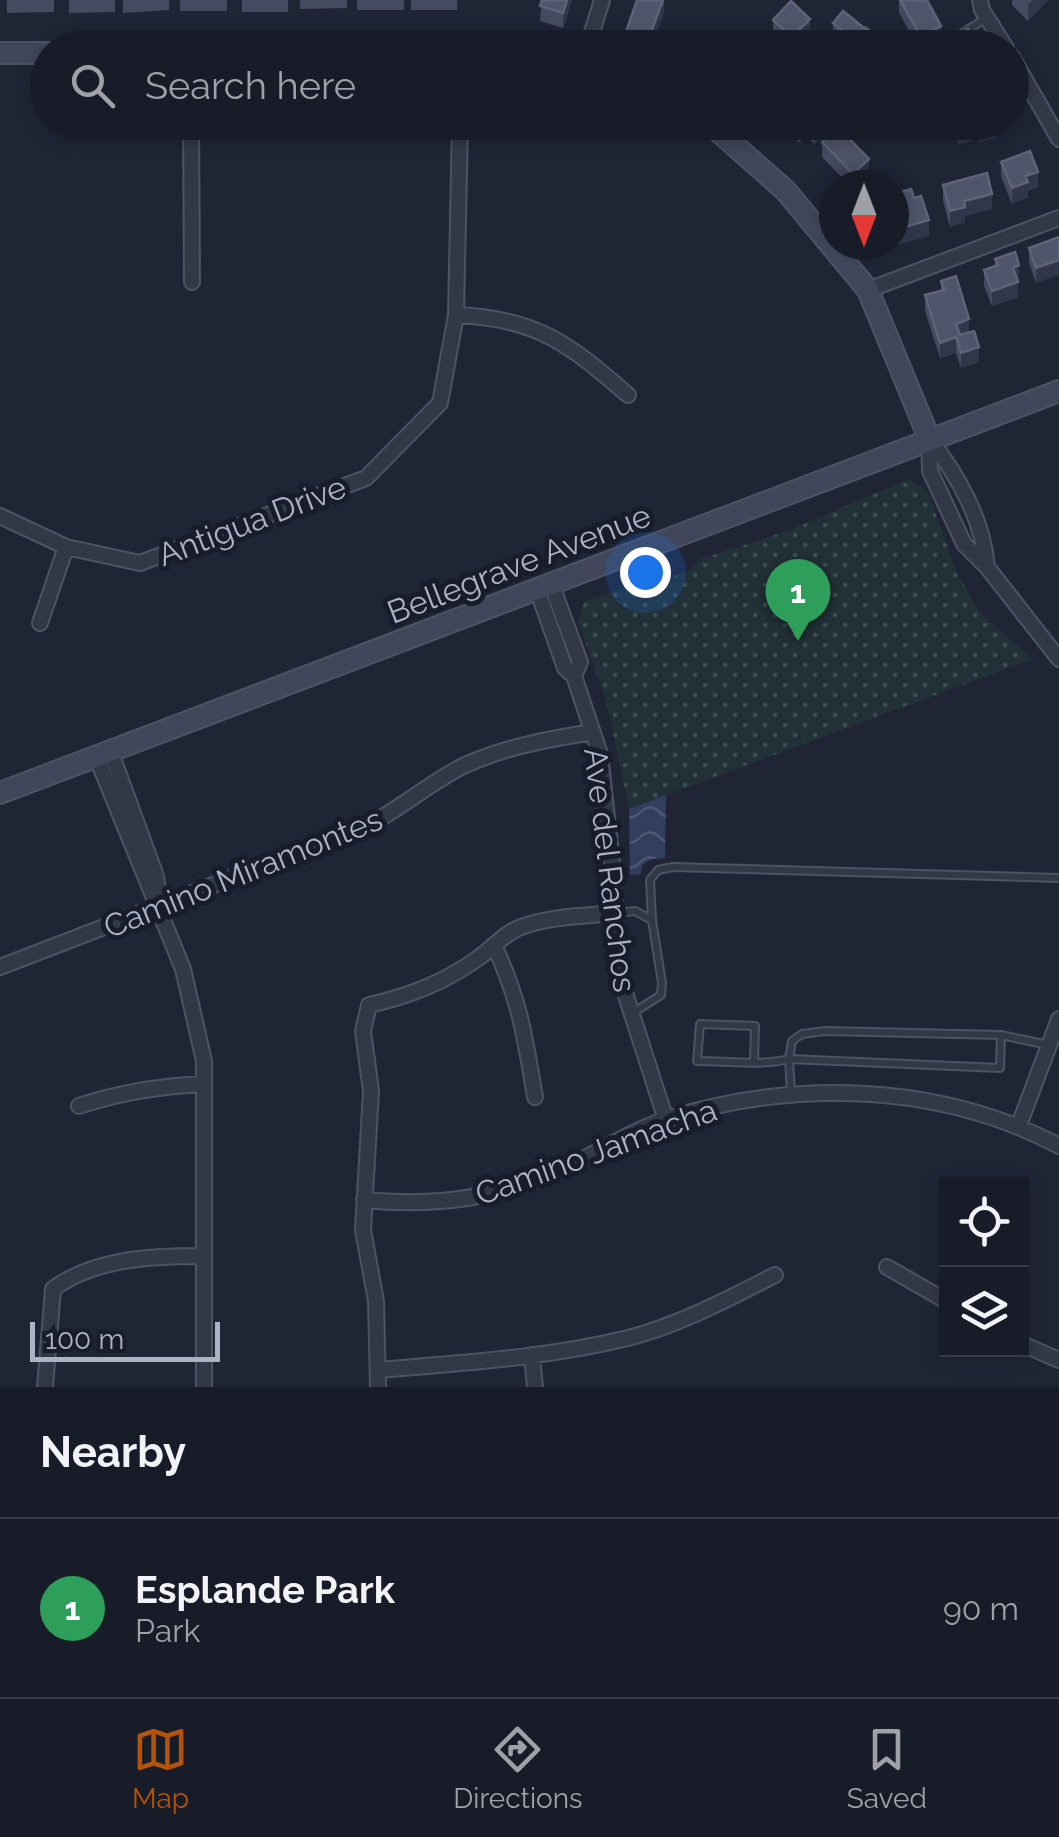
<!DOCTYPE html>
<style>
:root{--surface:#181c28;--page:#252934;--text:#f1f3f6;--muted:#9fa1a8;--line:#363a45;--accent:#b45309}
body{margin:0;font-family:Raleway,sans-serif;background:var(--page);color:var(--text)}
.controls{position:absolute;right:30px;bottom:30px;display:grid;overflow:hidden;border-radius:0px;box-shadow:0 5px 15px #0003}
.controls button{width:90px;height:90px;display:grid;place-items:center;padding:0;border:0;border-bottom:2px solid var(--line);background:var(--surface);color:var(--text);font:50px sans-serif}
.compass{position:absolute;left:819px;top:170px;width:90px;height:90px;border-radius:50%;background:var(--surface);box-shadow:0 5px 15px #0003;rotate:180deg}
.scale{position:absolute;left:30px;bottom:25px;width:190px;box-sizing:border-box;padding-left:10px;border:5px solid #adb2c4;border-top:0;font-size:28px;line-height:35px;white-space:nowrap;color:#adb2c4;-webkit-text-stroke:8px #191d2b;paint-order:stroke}
.you{position:absolute;left:645px;top:572px;width:35px;height:35px;margin:-25px;border:8px solid #fff;border-radius:50%;background:#1a73e8;box-shadow:0 0 0 15px #1a73e833}
.badge{display:grid;place-items:center;width:65px;height:65px;border-radius:50%;background:var(--accent);color:#fff;font-size:32px;font-weight:700}
.pin{position:absolute;translate:-50% -82px;filter:drop-shadow(0 2px 5px #0008)}
.pin::after{content:'';position:absolute;top:52px;width:35px;height:30px;background:inherit;clip-path:polygon(0 0,100% 0,50% 100%)}
.list{margin:0;padding:0;list-style:none}
h2{display:flex;justify-content:space-between;align-items:center;height:130px;margin:0;padding:0 40px;font-size:42px}
h2 small{font-size:32px;font-weight:400;color:var(--muted)}
.list li{display:grid;grid-template-columns:65px 1fr auto;gap:30px;align-items:center;box-sizing:border-box;height:180px;padding:0 40px;border-top:2px solid var(--line)}
.list b{display:block;font-size:38px;white-space:nowrap}
.list p{margin:0;font-size:32px;white-space:nowrap;color:var(--muted)}
.list em{font-size:32px;font-style:normal;color:var(--muted)}
.icon{flex:none;width:55px;height:55px;fill:none;stroke:currentColor;stroke-width:2;stroke-linecap:round;stroke-linejoin:round}
.map{position:relative;flex:none;width:1059px;height:1387px;overflow:hidden}
.search{position:absolute;background:var(--surface);box-shadow:0 5px 15px #0003;left:30px;right:30px;top:30px;height:110px;display:flex;align-items:center;gap:25px;box-sizing:border-box;padding:0 35px;border-radius:55px;color:var(--muted);font-size:38px}
.sheet{height:310px;background:var(--surface)}
nav{display:flex;justify-content:space-around;align-items:center;box-sizing:border-box;height:140px;border-top:2px solid var(--line);background:var(--surface);font-size:28px;color:var(--muted)}
nav a{display:grid;justify-items:center;gap:5px}
nav .on{color:var(--accent)}
.map>svg:first-child{display:block}
</style>
<div class="map">
<svg width="1059" height="1387" viewBox="0 0 1059 1387">
<defs>
<pattern id="park-dots" width="8" height="8" patternUnits="userSpaceOnUse" patternTransform="scale(2.5)"><rect width="8" height="8" fill="#223137"/><path d="M2 2h.1M6 6h.1" fill="none" stroke="#3f4c52" stroke-width="1.8" stroke-linecap="round"/></pattern>
<pattern id="water-waves" width="16" height="10" patternUnits="userSpaceOnUse" patternTransform="scale(2.5)"><rect width="16" height="10" fill="#333d5e"/><path d="M0 5q4-4 8 0t8 0" fill="none" stroke="#4e5773"/></pattern>
</defs>
<rect width="100%" height="100%" fill="#202536"/>
<path fill="url(#park-dots)" d="M909 479 927 490 957 573 980 613 1032 659 629 809 606 700 578 622 584 602 630 585 647 586 691 570 701 559 790 530Z"/>
<path fill="url(#water-waves)" d="M666 795 665 858 652 859 642 865 641 874 630 875 629 809Z"/>
<g fill="none" stroke-linecap="round" stroke-linejoin="round">
<g stroke="#4e5262" stroke-width="10">
<path id="lane" d="M865 31 882 48
M940 48 986 18
M615 913 635 911 652 920 662 983 661 995 631 1014
M652 920 650 880 658 870 673 867 1059 878
M754 1062 755 1026 700 1024 697 1061C727 1061 760 1066 789 1059L1000 1068 1001 1035
M791 1093 789 1059 792 1041 802 1034 825 1031 1001 1035 1048 1045"/>
</g>
<g stroke="#4e5262" stroke-width="18">
<path id="street" d="M980 0 982 10 1006 48
M587 48 602 0
M1012 57 1059 139
M191 122 192 282
M868 290 1059 218
M456 315C537 318 569 344 628 395
M929 438 930 471 964 544 987 567 1059 659
M929 438C958 476 983 519 987 567
M0 516 66 547 140 563 366 478 440 403 456 315 460 122
M551 583 580 662 574 676
M537 589 565 668 574 676 600 754 613 872 618 971 666 1120
M40 623 66 547
M110 750 156 876 159 900
M96 756 183 969 204 1061V1387
M494 945C520 1001 525 1037 535 1097
M0 967 369 825C402 807 430 783 463 766 505 747 548 739 593 732
M79 1106C121 1092 159 1086 204 1084
M1019 1125 1059 1019
M364 1200C439 1207 502 1198 571 1165 603 1150 633 1130 667 1119 794 1079 940 1083 1059 1146
M887 1267 946 1301
M1022 1344 1059 1360
M532 1355 535 1387
M378 1370C461 1363 546 1358 628 1338 679 1325 728 1299 775 1275
M45 1387 53 1289C95 1258 152 1256 202 1256
M378 1387 376 1301 363 1230 371 1091 363 1031 369 1005C409 996 443 983 477 959 492 949 504 933 521 927 551 916 584 916 615 913"/>
</g>
<g stroke="#4e5262" stroke-width="24">
<path id="secondary" d="M0 53H48
M708 122 786 191 868 290 929 438
M0 793 1059 391"/>
</g>
<use href="#lane" stroke="#333847" stroke-width="6"/>
<use href="#street" stroke="#333847" stroke-width="14"/>
<use href="#secondary" stroke="#41465a" stroke-width="20"/>
</g>
<path fill="#444a5f" d="M7 0H54V12L7 13Z
M69 0H115V12L69 13Z
M123 0H169V10L123 13Z
M180 0H227V11H180Z
M242 0H288V12H242Z
M300 0H347V8L300 9Z
M357 0H404V10H357Z
M411 0H457V10H411Z
M542 0H572L563 28 540 21Z
M664 0V12L651 48 626 47V32Z
M899 0H927L941 42 931 48H918L899 12Z
M1012 0H1048L1028 21 1012 5Z
M773 20 810 29 792 48 773 30Z
M833 23 869 42 864 48H850L833 33Z
M777 122H825V132L815 144 805 136 800 143Z
M952 122H971L973 140 959 145Z
M822 142 869 174 858 185H849L822 157Z
M1001 162 1038 187 1028 191V197L1012 204 1001 177Z
M943 185 992 209 965 216V222L950 227 943 201Z
M1059 237 1036 283 1029 263V248Z
M995 259 1019 280 1018 281V297L992 306 984 286V270L995 266Z
M941 281 969 332 979 362 961 368 956 353 940 358 925 311V295L941 290Z"/>
<path fill="#31364a" d="M567 0H572L563 28V13Z
M663 0 664 12 651 48H648V40Z
M1033 0H1048L1028 21V5Z
M810 19V29L792 48V37Z
M941 26V42L931 48H921V37Z
M869 32V42L864 48H858V44Z
M804 122H805V136L800 143V128Z
M820 122H825V132L815 144V129Z
M995 128V138L978 143V133Z
M973 130V140L959 145V135Z
M869 159V174L858 185H853V174Z
M1038 172V187L1028 191V197L1012 204V188L1025 176Z
M992 194V209L965 216V222L950 227V211L964 201Z
M929 220V236L884 249V245H894V230Z
M1059 260V275L1036 283V268Z
M1019 265V280L1013 283V268Z
M1018 282V297L992 306V291Z
M969 319V335L956 339V353L940 358V343L956 324Z
M979 347V362L961 368V353Z"/>
<path fill="#4f556a" stroke="#5e6478" stroke-width="2.5" d="M542 0H567L563 13 540 6Z
M637 0H663L648 40 626 32Z
M900 0H927L941 26 921 37Z
M791 1 810 19 792 37 773 20Z
M843 11 869 32 858 44 833 23Z
M968 29 979 48H955L950 39Z
M718 36 739 48H711Z
M808 122H820L815 129Z
M954 122H971L973 130 959 135Z
M975 122H994L995 128 978 133Z
M838 127 869 159 853 174 822 142Z
M1030 151 1038 172 1025 176 1028 182 1012 188 1001 162Z
M987 173 992 194 964 201 965 207 950 211 943 185Z
M911 189 914 198 921 196 929 220 894 230V194Z
M1059 237V260L1036 268 1029 248Z
M1015 252 1019 265 1013 268 1018 282 992 291 984 270 998 265 995 259Z
M956 276 969 319 956 324 960 335 974 331 979 347 961 353 956 337 940 343 925 295 944 290 941 281Z"/>
<g text-anchor="middle" stroke-width="10" stroke-linejoin="round" paint-order="stroke">
<g font-size="32" fill="#adb2c4" stroke="#191d2b">
<text transform="translate(252 521) rotate(-21)" y="11">Antigua Drive</text>
<text transform="translate(519 564) rotate(-21)" y="11">Bellegrave Avenue</text>
<text transform="translate(610 870) rotate(83)" y="11">Ave del Ranchos</text>
<text transform="translate(243 873) rotate(-22)" y="11">Camino Miramontes</text>
<text transform="translate(596 1152) rotate(-20)" y="11">Camino Jamacha</text>
</g>
</g>
</svg>
<div class="controls">
<button><svg class="icon" aria-label="locate" viewBox="0 0 24 24"><circle cx="12" cy="12" r="6"/><path d="M12 2v4M12 18v4M2 12h4M18 12h4"/></svg></button>
<button><svg class="icon" aria-label="layers" viewBox="0 0 24 24"><path d="M12 4l9 5-9 5-9-5zM3 14l9 5 9-5"/></svg></button>
</div>
<svg class="compass" viewBox="-18 -18 36 36"><path d="M0-13l5 13h-10z" fill="#e53935"/><path d="M0 13l5-13h-10z" fill="#9fa1a8"/></svg>
<div class="scale">100 m</div>
<div class="you"></div>
<div class="pin badge" style="left:798px;top:641px;background:#2e9e5b">1</div>
<div class="search"><svg class="icon" aria-label="search" viewBox="0 0 24 24"><circle cx="10" cy="10" r="6"/><path d="M15 15l6 6"/></svg>Search here</div>
</div>
<section class="sheet">
<h2>Nearby<small></small></h2>
<ul class="list">
<li><span class="badge" style="background:#2e9e5b">1</span><div><b>Esplande Park</b><p>Park</p></div><em>90 m</em></li>
</ul>
</section>
<nav>
<a class="on"><svg class="icon" aria-label="map" viewBox="0 0 24 24"><path d="M3 6l6-2 6 2 6-2v14l-6 2-6-2-6 2zM9 4v14M15 6v14"/></svg>Map</a>
<a><svg class="icon" aria-label="directions" viewBox="0 0 24 24"><path d="M12 3l9 9-9 9-9-9zM9 14v-3h6M13 9l2 2-2 2"/></svg>Directions</a>
<a><svg class="icon" aria-label="saved" viewBox="0 0 24 24"><path d="M7 4h10v16l-5-4-5 4z"/></svg>Saved</a>
</nav>
